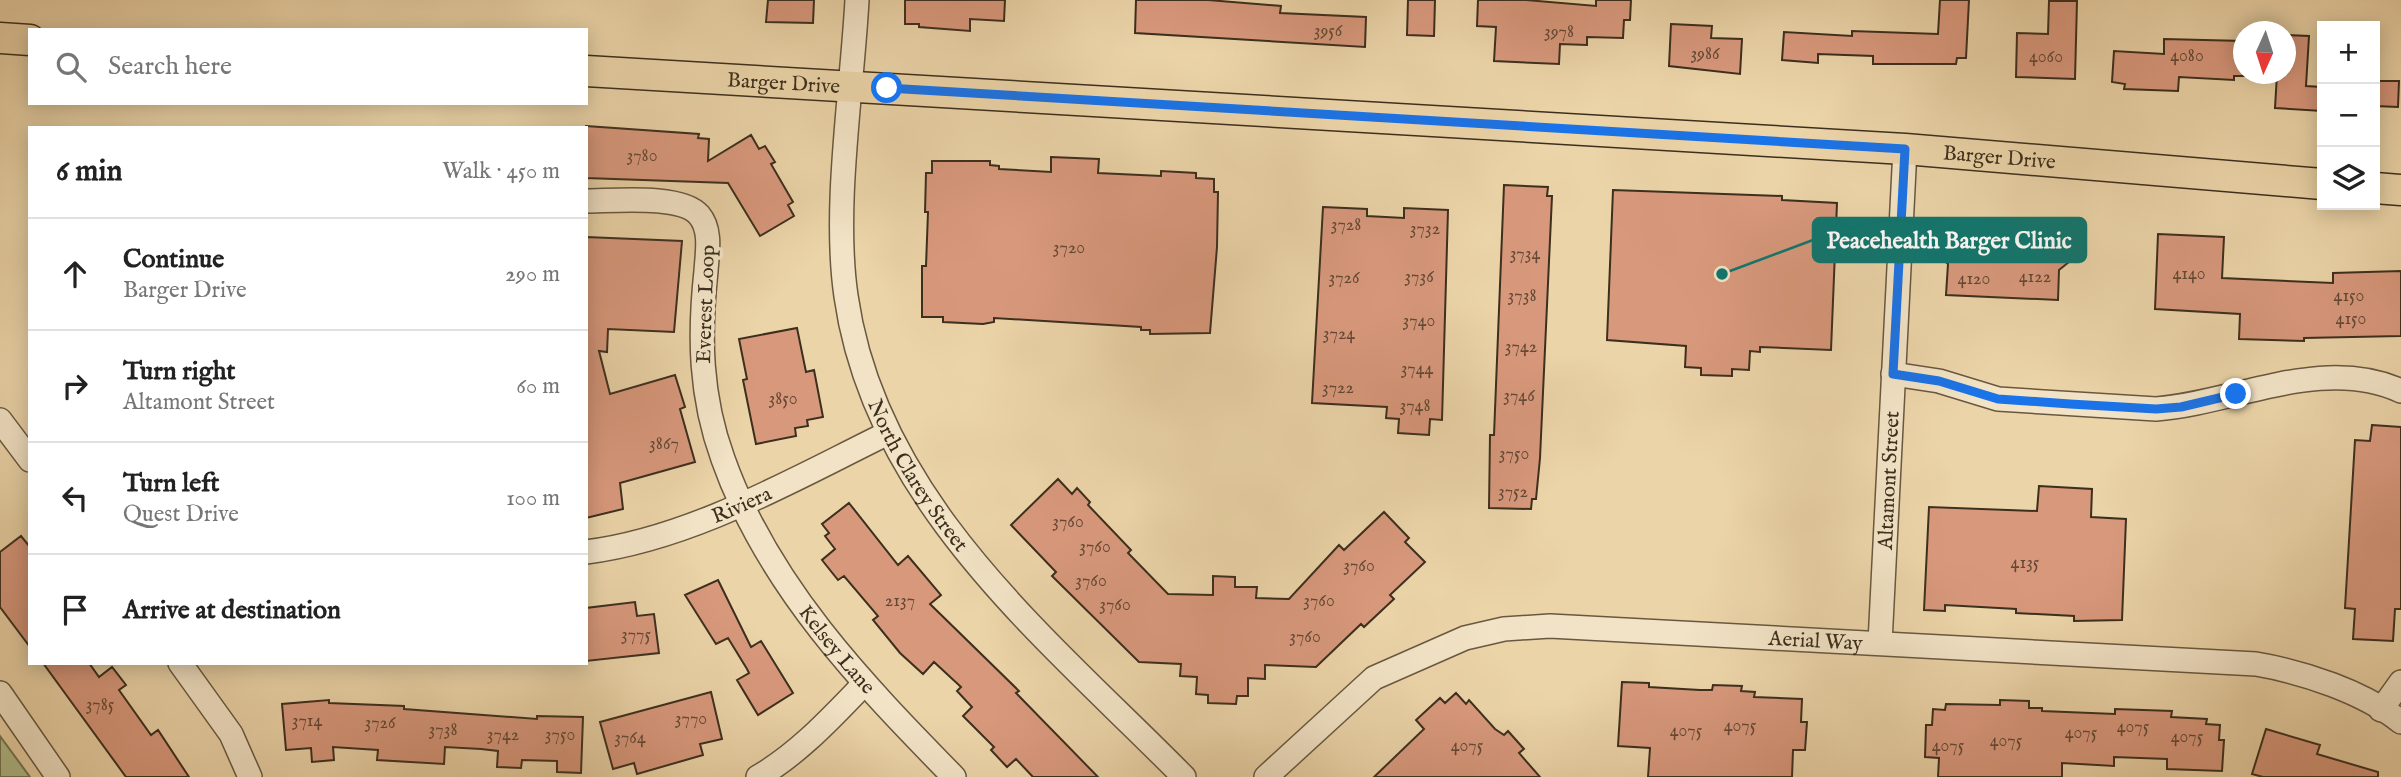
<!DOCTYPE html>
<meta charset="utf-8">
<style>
:root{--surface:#fff;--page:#f6f6f6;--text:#222;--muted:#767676;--line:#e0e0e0}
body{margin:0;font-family:"IM FELL English",serif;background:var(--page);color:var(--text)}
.controls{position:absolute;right:21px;top:21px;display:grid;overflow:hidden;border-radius:0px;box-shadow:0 4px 18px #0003}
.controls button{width:63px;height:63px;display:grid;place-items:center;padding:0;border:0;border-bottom:2px solid var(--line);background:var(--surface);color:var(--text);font:35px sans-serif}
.compass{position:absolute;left:2233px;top:21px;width:63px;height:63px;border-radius:50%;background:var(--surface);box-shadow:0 4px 18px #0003;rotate:183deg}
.stop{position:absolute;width:21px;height:21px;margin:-16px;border:5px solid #1a73e8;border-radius:50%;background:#fff}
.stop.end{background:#1a73e8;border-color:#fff;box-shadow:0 2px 7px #0008}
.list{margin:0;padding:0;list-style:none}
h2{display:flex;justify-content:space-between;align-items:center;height:91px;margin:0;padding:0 28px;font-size:30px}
h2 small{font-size:23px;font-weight:400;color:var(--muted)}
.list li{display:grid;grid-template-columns:46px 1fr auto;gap:21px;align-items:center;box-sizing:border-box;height:112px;padding:0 28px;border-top:2px solid var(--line)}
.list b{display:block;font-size:26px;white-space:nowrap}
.list p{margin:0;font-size:23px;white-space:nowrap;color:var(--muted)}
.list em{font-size:23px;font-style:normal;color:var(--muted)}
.icon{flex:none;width:38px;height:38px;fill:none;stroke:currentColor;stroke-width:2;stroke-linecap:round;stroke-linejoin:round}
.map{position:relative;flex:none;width:2401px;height:777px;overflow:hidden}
.search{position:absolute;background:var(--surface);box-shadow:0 4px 18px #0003;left:28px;top:28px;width:560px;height:77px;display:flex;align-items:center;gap:18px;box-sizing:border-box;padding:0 24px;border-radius:0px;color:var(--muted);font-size:26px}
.panel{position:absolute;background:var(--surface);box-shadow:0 4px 18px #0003;left:28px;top:126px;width:560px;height:539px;border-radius:0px}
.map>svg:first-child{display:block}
</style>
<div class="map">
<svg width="2401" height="777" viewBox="0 0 2401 777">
<rect width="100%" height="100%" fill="#ebd4a8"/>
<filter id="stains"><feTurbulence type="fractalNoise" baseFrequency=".00286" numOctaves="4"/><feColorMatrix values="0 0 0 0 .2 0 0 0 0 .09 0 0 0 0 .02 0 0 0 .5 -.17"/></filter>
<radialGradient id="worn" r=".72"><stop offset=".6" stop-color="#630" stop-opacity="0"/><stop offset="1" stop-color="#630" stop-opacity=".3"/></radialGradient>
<path fill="#b1be8c" stroke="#767655" stroke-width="2" d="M0 736 30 777H0Z"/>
<path fill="#d8987c" stroke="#3c2f1e" stroke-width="2" d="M768 0H814L813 23 766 22Z
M905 0H1005L1004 21 970 19V31L919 27V24H905Z
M1136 0H1208L1281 6 1280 13 1366 17 1365 47 1135 33Z
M1408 0H1435L1434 36 1407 35Z
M1478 0H1526L1596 6V0H1631L1630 20H1624L1623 38 1587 37V45L1560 44 1559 64 1494 61 1496 27 1477 26Z
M1940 0H1969L1966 58H1957L1956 64H1873V56L1818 54V63L1782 60 1784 32 1852 36V31L1938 34Z
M2049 1H2077L2075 79 2016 77 2017 33 2048 34Z
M1671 24 1712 26 1711 38 1742 39 1740 74 1669 66Z
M2286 35 2309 36 2306 86 2322 87V111L2275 108 2277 74H2286Z
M2164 39 2244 41V76H2234V80L2179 77 2178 91 2124 89 2125 84 2112 82 2114 51 2164 54Z
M2375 81H2399L2398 107 2375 106Z
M586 126 699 134 698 138 709 139 708 161 751 135 759 149 765 146 775 162 771 164 793 202 788 205 794 216 760 236 728 183 586 178Z
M1051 157 1099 159 1098 173 1161 176V171L1196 173V178L1214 179V192H1218L1217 247 1210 333 1150 334V330H1141V327L994 318V322L983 324 943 322V317H922V266H926L928 212H925L926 173H932V161H990V165L999 166V169L1051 172Z
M1504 185 1548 187 1547 196H1552L1540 458 1536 499H1532L1531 509 1489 508 1490 435H1494Z
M1613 190 1782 196V200L1837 203 1831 350 1760 347V352L1750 351 1749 370 1732 369V376L1701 375V368L1685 367 1686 346 1607 340Z
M1323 207 1367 209V216L1404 218V208L1448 210 1442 420 1430 419 1429 435 1398 433 1399 419 1386 418 1387 407 1312 403Z
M1950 218 2062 223 2060 253 2069 262 2059 270 2058 300 1946 295 1948 264 1939 255 1949 247Z
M2158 234 2224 237 2222 278 2333 283V273L2401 271V336L2304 338V341L2239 339 2240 314 2155 309Z
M586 237 682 241 674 332 608 329 607 352 599 351 610 394 675 375 685 407 680 409 695 462 620 483 623 509 586 518Z
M797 328 806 372 814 370 823 417 807 420 808 426 795 428 796 436 756 444 743 380 747 379 739 339Z
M2372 425 2401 427V609H2395L2393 641 2353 639 2355 609 2345 608 2355 440 2370 441Z
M1058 479 1072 494 1077 488 1090 502 1088 505 1131 550 1128 553 1168 594 1213 595V576L1235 577V587H1257L1256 598 1289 599 1339 545 1344 550 1384 512 1409 538 1405 542 1425 562 1390 595 1394 599 1364 627 1361 624 1316 667 1265 665V679L1248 678V696H1237L1236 704 1208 703V695L1196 694 1197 677 1180 676 1181 664 1139 662 1052 576 1056 572 1011 525Z
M2039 486 2092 489 2091 517 2126 519 2122 620 2074 621V616L2016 613V609L1945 605V611L1924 610 1929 507 2037 511Z
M849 503 898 565 908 556 941 595 930 604 1019 691 1016 693 1098 777H1033L1016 759 1007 767 991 750 994 747 963 716 972 707 957 691 961 687 934 662 923 674 900 653 873 620 878 616 844 576 838 580 822 560 835 549 825 536 829 533 822 524Z
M21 536 30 547V647L0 607V552Z
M718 580 751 647 761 641 793 693 758 715 737 680 749 673 747 669 728 638 716 644 685 595Z
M635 602 637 616 654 614 659 653 586 661V608Z
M43 663H89L99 677 112 667 126 685 119 690 151 735 158 730 189 777H126Z
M1622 682 1649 683V687L1700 690H1712L1713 685 1742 686 1741 691 1755 692 1754 697 1802 699 1801 722H1807L1805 750H1793L1792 777H1648L1650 748 1618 746Z
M711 692 722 739 700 744 703 755 637 774 634 763 613 769 600 722Z
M1456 693 1466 704 1469 700 1495 729 1504 735 1508 731 1524 749 1519 753 1540 777H1374L1424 729 1416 720 1440 698 1445 703Z
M329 700V703L404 706V709L537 719V716L583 717 581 773 557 772V761L522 760 521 768 497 767 498 751 481 749 445 747 444 764 377 760 378 750 333 747 334 760 312 762 311 748 286 750 282 704Z
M2000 700 2029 701V708H2042V711L2115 714V709L2172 711 2171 717 2207 719 2206 724 2220 725 2219 740H2224L2222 771 2167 769V759L2114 757V766L2062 763V777H1938L1939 758 1925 757 1926 725H1932L1933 709 1945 710 1946 704 2000 705Z
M2266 729 2320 745 2317 754 2378 772V777H2263L2252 774Z"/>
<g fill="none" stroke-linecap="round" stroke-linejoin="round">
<g stroke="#685840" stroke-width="26">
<g id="minor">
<path id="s1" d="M857 0C852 92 833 207 846 296 875 502 1047 638 1184 777"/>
<path id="s2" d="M586 201C613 201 681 194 699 215 712 230 707 254 706 271 699 336 700 396 723 459 768 586 862 683 954 777"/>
<path d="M1893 374 1939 381 1998 399 2156 409C2235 403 2323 355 2401 391"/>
<path d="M0 420 30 460"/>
<path id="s3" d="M586 552C691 539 794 479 888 433"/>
<path id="s4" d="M1880 643 1905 149"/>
<path d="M180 663 231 734 250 777"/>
<path d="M0 693 58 777"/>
<path d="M2381 710 2401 682"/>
<path d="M758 777C799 753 830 719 863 685"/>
<path id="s5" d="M1266 777 1374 678 1465 638 1504 629 1550 626 2256 664C2303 672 2364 692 2401 722"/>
</g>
</g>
<g stroke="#3c2f1e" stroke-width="33">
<g id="major">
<path d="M0 38 30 40"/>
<path id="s6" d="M586 71 1905 149 2322 184"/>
<path d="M2375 188 2401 190"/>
</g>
</g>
<use href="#minor" stroke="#f2e3c6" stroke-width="23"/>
<use href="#major" stroke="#ebd4a8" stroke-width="30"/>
</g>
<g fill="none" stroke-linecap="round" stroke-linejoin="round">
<path stroke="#1a73e8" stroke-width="9" d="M887 88 1905 149 1893 374 1939 381 1998 399 2070 404 2156 409 2181 407 2236 394"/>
</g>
<g text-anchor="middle" stroke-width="7" stroke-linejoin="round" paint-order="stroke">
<g font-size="18" fill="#634936">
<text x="1328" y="36">3956</text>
<text x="1559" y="37">3978</text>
<text x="1705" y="59">3986</text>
<text x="2187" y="61">4080</text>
<text x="2046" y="62">4060</text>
<text x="642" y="161">3780</text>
<text x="1346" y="230">3728</text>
<text x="1425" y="234">3732</text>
<text x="1069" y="253">3720</text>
<text x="1525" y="259">3734</text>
<text x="2189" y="279">4140</text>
<text x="1419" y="282">3736</text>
<text x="2035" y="282">4122</text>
<text x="1344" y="283">3726</text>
<text x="1974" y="284">4120</text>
<text x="1522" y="301">3738</text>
<text x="2349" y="301">4150</text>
<text x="2351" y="324">4150</text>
<text x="1419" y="326">3740</text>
<text x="1339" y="339">3724</text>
<text x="1521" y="352">3742</text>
<text x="1417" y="374">3744</text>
<text x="1338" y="393">3722</text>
<text x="1519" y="401">3746</text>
<text x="783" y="404">3850</text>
<text x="1415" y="411">3748</text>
<text x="664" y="449">3867</text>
<text x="1514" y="459">3750</text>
<text x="1513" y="497">3752</text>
<text x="1068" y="527">3760</text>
<text x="1095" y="552">3760</text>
<text x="2025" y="568">4135</text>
<text x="1359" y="571">3760</text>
<text x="1091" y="586">3760</text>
<text x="900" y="606">2137</text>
<text x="1319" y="606">3760</text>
<text x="1115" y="610">3760</text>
<text x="636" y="640">3775</text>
<text x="1305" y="642">3760</text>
<text x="100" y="710">3785</text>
<text x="691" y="724">3770</text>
<text x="307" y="726">3714</text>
<text x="380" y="728">3726</text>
<text x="1740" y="731">4075</text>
<text x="2133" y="732">4075</text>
<text x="443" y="735">3738</text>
<text x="1686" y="736">4075</text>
<text x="2081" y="738">4075</text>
<text x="503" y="740">3742</text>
<text x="560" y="740">3750</text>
<text x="2187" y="742">4075</text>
<text x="630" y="743">3764</text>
<text x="2006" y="746">4075</text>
<text x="1467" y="751">4075</text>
<text x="1948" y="751">4075</text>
</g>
<g font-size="21" fill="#3c2f1e" stroke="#f2e3c6">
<text dy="7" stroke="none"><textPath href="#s6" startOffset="198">Barger Drive</textPath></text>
<text dy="7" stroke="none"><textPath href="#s6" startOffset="1416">Barger Drive</textPath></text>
<text transform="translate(705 304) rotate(-88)" y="7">Everest Loop</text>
<text dy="7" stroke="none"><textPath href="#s1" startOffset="492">North Clarey Street</textPath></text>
<text dy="7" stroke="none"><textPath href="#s4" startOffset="163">Altamont Street</textPath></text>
<text dy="7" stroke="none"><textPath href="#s3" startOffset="163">Riviera</textPath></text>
<text dy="7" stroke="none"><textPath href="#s5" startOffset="598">Aerial Way</textPath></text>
<text dy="7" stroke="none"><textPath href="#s2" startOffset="588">Kelsey Lane</textPath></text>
</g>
</g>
<path fill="none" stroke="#0f766e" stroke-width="2.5" d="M1722 274L1813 240"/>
<circle fill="#0f766e" stroke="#f2e3c6" stroke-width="2.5" cx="1722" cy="274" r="7"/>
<rect fill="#0f766e" stroke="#0f766e" stroke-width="2.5" x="1813" y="218" width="273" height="44" rx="7"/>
<g font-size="23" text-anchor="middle" font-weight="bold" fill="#fff">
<text x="1949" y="248">Peacehealth Barger Clinic</text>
</g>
<rect width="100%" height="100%" filter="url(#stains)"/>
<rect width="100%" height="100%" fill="url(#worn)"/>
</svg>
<div class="controls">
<button>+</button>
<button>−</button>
<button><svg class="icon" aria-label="layers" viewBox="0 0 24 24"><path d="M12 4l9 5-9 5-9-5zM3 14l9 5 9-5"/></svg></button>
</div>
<svg class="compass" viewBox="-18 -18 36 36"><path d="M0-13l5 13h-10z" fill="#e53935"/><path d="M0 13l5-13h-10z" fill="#767676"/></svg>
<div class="stop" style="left:887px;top:88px"></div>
<div class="stop end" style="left:2236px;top:394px"></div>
<div class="search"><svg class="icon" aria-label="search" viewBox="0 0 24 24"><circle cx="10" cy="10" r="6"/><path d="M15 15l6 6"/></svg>Search here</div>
<section class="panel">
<h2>6 min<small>Walk · 450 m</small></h2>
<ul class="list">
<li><svg class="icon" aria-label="ahead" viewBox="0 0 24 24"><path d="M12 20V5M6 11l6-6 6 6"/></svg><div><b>Continue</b><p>Barger Drive</p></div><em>290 m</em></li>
<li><svg class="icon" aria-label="right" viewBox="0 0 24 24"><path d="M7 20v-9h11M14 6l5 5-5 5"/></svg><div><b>Turn right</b><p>Altamont Street</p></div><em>60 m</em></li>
<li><svg class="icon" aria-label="left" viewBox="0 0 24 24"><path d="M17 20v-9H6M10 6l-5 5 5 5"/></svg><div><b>Turn left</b><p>Quest Drive</p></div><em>100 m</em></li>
<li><svg class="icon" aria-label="arrive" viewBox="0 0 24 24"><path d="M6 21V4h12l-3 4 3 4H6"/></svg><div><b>Arrive at destination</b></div></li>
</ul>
</section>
</div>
